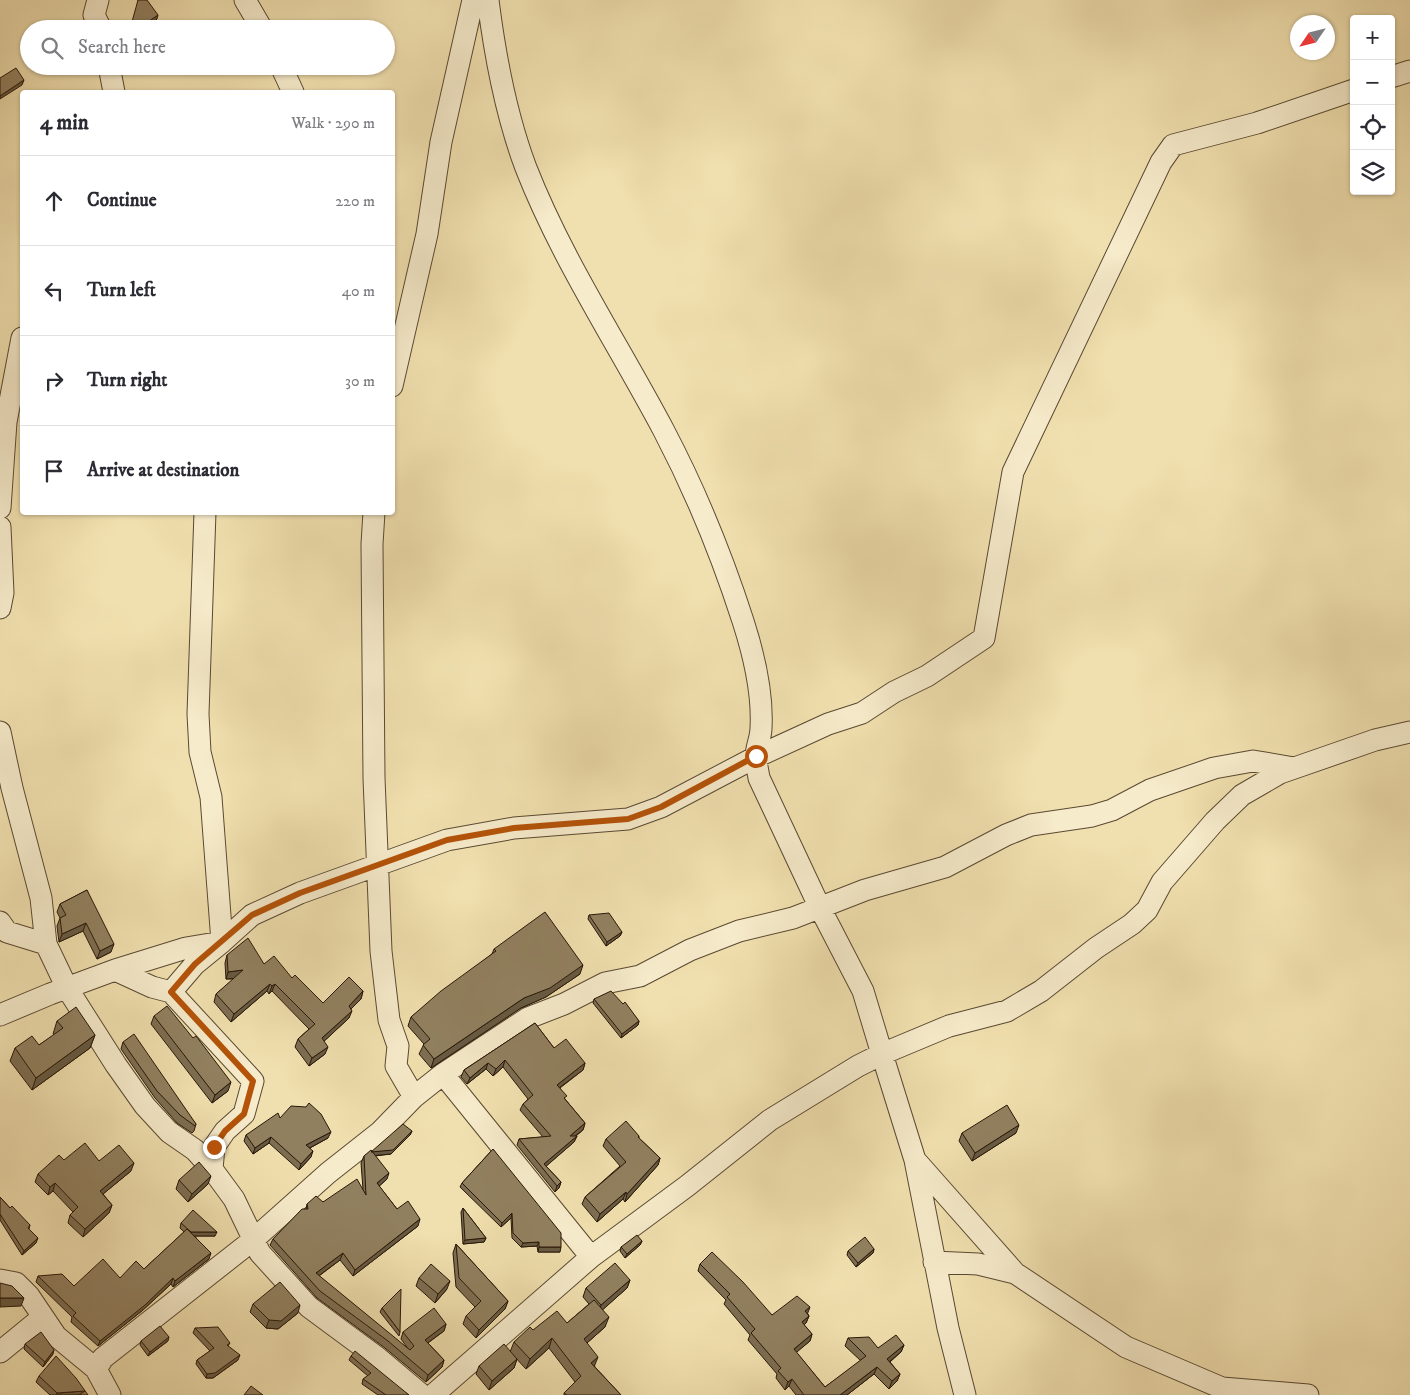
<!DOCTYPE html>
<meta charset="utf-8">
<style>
:root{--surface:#fff;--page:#f7f7f7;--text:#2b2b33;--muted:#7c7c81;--line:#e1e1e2}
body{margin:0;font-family:"IM FELL DW Pica",serif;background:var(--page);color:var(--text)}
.controls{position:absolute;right:15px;top:15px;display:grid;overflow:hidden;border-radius:5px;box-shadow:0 1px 4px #0004}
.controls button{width:45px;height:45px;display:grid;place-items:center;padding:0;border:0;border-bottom:1px solid var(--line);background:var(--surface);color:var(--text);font:25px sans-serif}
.compass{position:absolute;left:1290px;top:15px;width:45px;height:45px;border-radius:50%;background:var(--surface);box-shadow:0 1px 4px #0004;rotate:235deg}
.stop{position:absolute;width:15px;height:15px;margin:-11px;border:4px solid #b45309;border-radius:50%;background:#fff}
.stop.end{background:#b45309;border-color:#fff;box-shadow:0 1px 5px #0008}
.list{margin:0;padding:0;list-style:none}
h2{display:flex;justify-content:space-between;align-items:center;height:65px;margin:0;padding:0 20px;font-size:21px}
h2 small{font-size:16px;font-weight:400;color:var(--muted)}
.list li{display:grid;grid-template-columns:32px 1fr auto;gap:15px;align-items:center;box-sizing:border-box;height:90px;padding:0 20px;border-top:1px solid var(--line)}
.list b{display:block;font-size:19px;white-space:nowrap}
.list em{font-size:16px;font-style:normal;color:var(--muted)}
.icon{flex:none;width:28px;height:28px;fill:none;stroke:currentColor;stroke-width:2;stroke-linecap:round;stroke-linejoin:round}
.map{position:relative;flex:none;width:1410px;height:1395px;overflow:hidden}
.search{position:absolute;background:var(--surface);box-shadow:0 1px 4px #0004;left:20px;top:20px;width:375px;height:55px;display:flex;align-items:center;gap:12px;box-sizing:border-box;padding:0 18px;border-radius:28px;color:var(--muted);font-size:19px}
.panel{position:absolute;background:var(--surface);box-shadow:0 1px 4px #0004;left:20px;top:90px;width:375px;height:425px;border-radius:5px}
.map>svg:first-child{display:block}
</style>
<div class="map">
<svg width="1410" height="1395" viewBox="0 0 1410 1395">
<rect width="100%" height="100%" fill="#f1e0af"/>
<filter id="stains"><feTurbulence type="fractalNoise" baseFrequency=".004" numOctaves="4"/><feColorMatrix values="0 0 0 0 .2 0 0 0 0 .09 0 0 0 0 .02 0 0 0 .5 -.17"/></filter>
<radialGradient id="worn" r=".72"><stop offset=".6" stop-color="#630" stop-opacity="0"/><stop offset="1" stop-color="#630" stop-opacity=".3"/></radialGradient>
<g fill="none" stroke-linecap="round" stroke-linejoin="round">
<g stroke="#5a4932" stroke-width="23">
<path id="street" d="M98 0 94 15 101 29
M245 0 262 29
M109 66 114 92
M281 66 293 92
M1391 77 1410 71
M392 386 427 234 441 142 473 0
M0 508 6 422 22 338
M205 512 198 714 200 752 211 797 222 942 195 964 171 992 253 1081 244 1114 225 1131 214 1147 212 1169 234 1199 260 1253 309 1307 378 1358 422 1395
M374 512 372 544 374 778 381 951 389 1020 398 1046 396 1066 414 1097
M0 527 3 593 0 608
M0 732 12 788 41 898 46 944 67 988 116 1065 145 1106 169 1132 195 1150 212 1169
M0 922 7 932 46 944
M115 970 152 987 171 992
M0 1015 50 994 115 970 186 948 222 942 252 915 300 893 447 840 514 828 628 819 661 807 756 757 828 724 862 713 894 692 927 676 984 638 1013 472 1161 162 1173 145 1257 123 1354 90
M443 1074 591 1257
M916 1161 1015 1273
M934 1262 978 1264 1015 1273 1126 1347 1222 1388 1308 1395
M0 1280 16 1283 29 1296 56 1336 96 1369 110 1395
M0 1352 43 1317
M96 1369 103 1358 253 1240 328 1173 380 1132 414 1097 443 1074 528 1018 564 1004 605 983 640 976 690 950 739 931 793 918 865 890 945 867 1006 835 1031 825 1092 816 1112 810 1150 790 1214 768 1253 761 1294 768
M433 1395 591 1257 687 1186 770 1120 858 1066 882 1054 863 991 820 908 759 778C758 771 756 764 756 757 756 747 761 738 761 728 763 692 754 655 743 621 722 556 696 492 664 431 618 344 562 260 526 168 506 115 495 56 488 0
M965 1395 948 1328 915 1160 882 1054 949 1026 1007 1011 1041 991 1096 948 1132 924 1147 910 1162 882 1215 821 1242 795 1280 773 1375 740 1410 732"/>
</g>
<use href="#street" stroke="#f6ebcb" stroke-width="21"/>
</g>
<path fill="#7d6e52" stroke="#281708" d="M138 0 157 19 144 29 141 25Z
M87 890 111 952 97 959 83 931 59 942 57 926 60 918 57 912 60 904Z
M589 915 622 932 620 936 606 946 588 919Z
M494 949 580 974 546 997 521 1008 431 1068 419 1054 424 1044 408 1026 411 1017 492 954Z
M227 955 264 964 292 978 323 1003 363 991 361 999 351 1009 349 1018 324 1041 325 1054 309 1066 295 1047 298 1039 309 1029 272 991 269 994 267 991 231 1022 214 1002 216 994 234 979H226L225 963Z
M594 999 623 1004 639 1021 638 1025 621 1038 593 1003Z
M154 1016 228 1091 212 1103 151 1024Z
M57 1021 95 1035 90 1048 32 1090 10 1061 15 1048 39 1045 54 1035 53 1034Z
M535 1023 554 1048 585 1063 583 1070 560 1088 565 1099 585 1123 583 1130 576 1136H577L574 1142 546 1166 561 1182 559 1188 555 1192 517 1145 519 1139 543 1137 520 1110 523 1104 528 1099 503 1067 493 1076 486 1069 467 1084 461 1077 464 1070Z
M123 1042 196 1124 194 1131 192 1133 177 1123 155 1098 121 1049Z
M280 1118 328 1138 310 1148 311 1157 299 1170 269 1143 253 1154 244 1141 246 1135Z
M412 1131 410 1135 391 1154 375 1156 387 1179 379 1186 397 1209 418 1226 353 1276 340 1260 319 1276 409 1350 401 1339 403 1332 446 1324 444 1331 428 1343 444 1360 442 1367 426 1382 385 1348 317 1298 270 1245 273 1239 306 1209 307 1204 323 1202 363 1189 361 1163 364 1156Z
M962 1133H1016L972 1161 959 1141Z
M639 1136V1138L660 1158 658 1165 625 1202 623 1199 597 1222 582 1204 585 1197 620 1166 603 1146 606 1139Z
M493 1149 560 1252H538L537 1246 521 1247 512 1238 511 1218 501 1227 460 1187 462 1183Z
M99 1161 131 1171 103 1194 112 1205 109 1213 83 1237 68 1223 70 1215 73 1212 53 1191 48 1195 35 1182 38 1174Z
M179 1180 208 1184 188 1202 176 1189Z
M0 1197 10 1208 30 1225 29 1229 36 1243 22 1255 0 1220Z
M463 1208 486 1238 484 1242 463 1244 461 1212Z
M181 1223 215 1236H195L209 1259 173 1287 171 1284 143 1310 98 1346 71 1322 72 1317 36 1282 38 1276 74 1286 120 1278 144 1269 184 1232 180 1228Z
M642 1241 640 1245 625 1258 620 1251 621 1247Z
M456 1244 508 1301 505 1309 476 1338 463 1324 466 1316 475 1307 456 1287 453 1253Z
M874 1249 873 1253 856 1267 847 1255 848 1251Z
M700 1264 772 1315 808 1314 809 1316 806 1323 804 1325 812 1334 810 1341 796 1352 825 1387 861 1361 845 1346 848 1338 878 1348 904 1345 901 1352 890 1362 900 1374 897 1381 889 1389 874 1374 847 1395H796L789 1386 785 1390 776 1378 777 1374 748 1340 750 1335 724 1304 726 1300 698 1271Z
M419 1278 447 1289 435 1303 416 1286Z
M630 1280 627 1288 602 1310 605 1327 587 1343 595 1367 621 1395H564V1393L575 1382 549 1348 526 1369 513 1355 517 1359 514 1368 489 1390 476 1374 479 1366 510 1352 514 1342 533 1330 567 1323 589 1304 583 1297 586 1288Z
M253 1304 298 1313 278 1329 266 1328 250 1312Z
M382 1308 400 1332 399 1336 380 1312Z
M195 1328 230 1343 228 1346 238 1360 213 1378H206L196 1364 197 1360 210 1351 193 1333Z
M141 1341H168L148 1356 140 1345Z
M25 1344 53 1354 43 1367 24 1349Z
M351 1356 409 1395H378L362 1384 363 1379 368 1376 349 1360Z
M39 1376 88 1395H50L36 1382Z"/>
<path fill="#665a42" stroke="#281708" d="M158 15 157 19 144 29 145 24Z
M142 20 141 25 135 29H130Z
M24 80 22 85 0 99V96Z
M86 923 83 931 59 942 62 934Z
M622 932 620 936 606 946 607 942Z
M114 944 111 952 97 959 100 951Z
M583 965 580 974 546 997 521 1008 431 1068 434 1059 524 998Z
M243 970 241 978 226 979 228 972Z
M270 984 267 991 231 1022 234 1014Z
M275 984 272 991 269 994 272 986Z
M363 991 361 999 346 1014 349 1006Z
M352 1011 349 1018 319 1046 322 1038Z
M639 1021 638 1025 621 1038 622 1034Z
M95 1035 90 1048 32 1090 36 1078Z
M328 1047 325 1054 309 1066 312 1058Z
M505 1060 503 1067 493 1076 496 1069Z
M488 1063 486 1069 467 1084 470 1078Z
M585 1063 583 1070 555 1091 557 1085Z
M231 1082 228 1091 212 1103 215 1095Z
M585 1123 583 1130 567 1142 570 1136Z
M1019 1125 1016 1133 972 1161 975 1153Z
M412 1131 410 1135 391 1154 370 1156 371 1152Z
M331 1132 328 1138 304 1151 306 1145Z
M577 1136 574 1142 543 1169 544 1164Z
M271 1137 269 1143 253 1154 255 1148Z
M313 1151 311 1157 299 1170 301 1164Z
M660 1158 658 1165 625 1202 627 1194Z
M134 1163 131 1171 97 1199 100 1191Z
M389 1173 387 1179 375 1190 377 1183Z
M211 1176 208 1184 188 1202 192 1194Z
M561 1182 559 1188 555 1192 557 1186Z
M55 1183 53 1191 48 1195 50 1187Z
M626 1192 623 1199 597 1222 600 1214Z
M112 1205 109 1213 83 1237 85 1229Z
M512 1213 511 1218 501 1227 502 1223Z
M420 1219 418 1226 353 1276 355 1270Z
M191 1232H217L215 1236H189Z
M38 1238 36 1243 22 1255 24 1251Z
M486 1238 484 1242 463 1244 465 1240Z
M642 1241 640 1245 625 1258 627 1254Z
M539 1242 537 1246 521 1247 523 1243Z
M539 1247H561L560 1252H538Z
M874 1249 873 1253 856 1267 858 1263Z
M211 1253 209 1259 173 1287 175 1281Z
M343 1253 340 1260 313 1280 316 1273Z
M173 1278 171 1284 143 1310 98 1346 100 1341Z
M630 1280 627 1288 598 1314 601 1305Z
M450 1281 447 1289 435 1303 438 1294Z
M0 1298H24L21 1306 0 1307Z
M508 1301 505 1309 476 1338 479 1330Z
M300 1305 298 1313 278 1329 266 1328 269 1320Z
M810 1307 807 1315 805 1311Z
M809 1316 806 1323 799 1329 802 1322Z
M609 1317 605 1327 580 1349 584 1339Z
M446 1324 444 1331 423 1346 425 1340Z
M812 1334 810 1341 791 1357 794 1349Z
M169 1337 168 1341 148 1356 150 1352Z
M552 1338 549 1348 526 1369 530 1359Z
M904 1345 901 1352 884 1366 887 1359Z
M54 1350 53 1354 43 1367 45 1362Z
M240 1355 238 1360 213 1378H206L207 1374Z
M598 1357 594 1367 591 1363Z
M517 1359 514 1368 489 1390 492 1381Z
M444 1360 442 1367 426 1382 428 1375Z
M877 1367 874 1374 847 1395H840Z
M900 1374 897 1381 889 1389 892 1381Z
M792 1379 789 1386 785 1390 788 1382Z
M85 1391 83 1395H57V1393Z"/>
<path fill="#91805f" stroke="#281708" d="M138 0H147L158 15 145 24 142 20 130 29Z
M16 68 24 80 0 96V78Z
M87 890 114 944 100 951 86 923 62 934 60 918 66 915 60 904Z
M545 912 583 965 550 988 524 998 434 1059 423 1045 430 1039 411 1017 441 991 496 951 494 949Z
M609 913 622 932 607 942 589 915Z
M248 938 264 964 274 956 292 978 295 975 323 1003 349 977 363 991 349 1006 352 1011 322 1038 328 1047 312 1058 298 1039 315 1024 275 984 272 986 270 984 234 1014 216 994 243 970 228 972 227 955Z
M611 991 623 1004 625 1002 639 1021 622 1034 594 999Z
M167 1006 193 1038 196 1036 231 1082 215 1095 154 1016Z
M76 1007 95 1035 36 1078 15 1048 32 1036 39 1045 63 1028 57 1021Z
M535 1023 554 1048 566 1039 585 1063 557 1085 567 1096 564 1098 585 1123 570 1136H577L544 1164 561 1182 557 1186 519 1139 551 1136 523 1104 533 1095 505 1060 496 1069 488 1063 470 1078 464 1070Z
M134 1034 196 1124 195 1126 180 1115 157 1091 129 1051 123 1042Z
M309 1103 321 1114 331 1132 306 1145 313 1151 301 1164 271 1137 255 1148 246 1135 278 1113 280 1118 291 1106 306 1107Z
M1007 1105 1019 1125 975 1153 962 1133Z
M626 1121 639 1136 638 1137 660 1158 627 1194 626 1192 600 1214 585 1197 626 1162 606 1139Z
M403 1124 412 1131 393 1150 371 1152Z
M85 1143 99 1161 119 1145 134 1163 100 1191 112 1205 85 1229 70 1215 78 1207 55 1183 50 1187 38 1174 59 1155 64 1160Z
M493 1149 561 1233V1247H539V1242L523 1243 513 1233 512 1213 502 1223 462 1183Z
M371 1150 389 1173 377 1183 397 1209 408 1201 420 1219 355 1270 343 1253 316 1273 410 1350 414 1346 403 1332 434 1308 446 1324 425 1340 444 1360 428 1375 388 1341 320 1291 273 1239 302 1209H308L307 1204 316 1196 323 1202 357 1179 366 1195 364 1156Z
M199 1162 211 1176 192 1194 179 1180Z
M0 1197 10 1208 12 1206 30 1225 28 1228 38 1238 24 1251 0 1214Z
M463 1208 486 1238 465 1240Z
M193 1210 217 1232H191L181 1223Z
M187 1229 211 1253 175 1281 173 1278 145 1305 100 1341 73 1316 76 1313 38 1276 62 1274 74 1286 103 1259 120 1278 136 1261 144 1269Z
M637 1235 642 1241 627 1254 621 1247Z
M865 1237 874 1249 858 1263 848 1251Z
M456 1244 508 1301 479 1330 466 1316 481 1301 459 1278Z
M712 1252 743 1282 772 1315 797 1296 810 1307 805 1311 809 1316 802 1322 812 1334 794 1349 825 1387 866 1356 848 1338 869 1337 878 1348 896 1335 904 1345 887 1359 900 1374 892 1381 877 1367 840 1395H804L792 1379 788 1382 778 1371 781 1368 751 1333 755 1329 727 1297 730 1294 700 1264Z
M615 1263 630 1280 601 1305 586 1288Z
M431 1264 450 1281 438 1294 419 1278Z
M280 1282 300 1305 281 1321 269 1320 253 1304Z
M0 1283 12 1286 24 1298H0Z
M401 1289 400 1332 382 1308Z
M594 1300 609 1317 584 1339 598 1357 591 1363 621 1395H567L564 1393 581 1376 552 1338 530 1359 514 1342 530 1327 533 1330 557 1311 567 1323Z
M160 1326 169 1337 150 1352 141 1341Z
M218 1327 230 1343 227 1345 240 1355 215 1373 207 1374 197 1360 214 1348 195 1328Z
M41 1332 54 1350 45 1362 25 1344Z
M504 1344 517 1359 492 1381 479 1366Z
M355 1351 409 1395H386L363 1379 371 1373 351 1356Z
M56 1356 76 1378 88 1395H79L85 1391 57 1393 39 1376Z
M251 1386 263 1395H244Z"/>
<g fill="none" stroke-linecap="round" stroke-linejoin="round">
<path stroke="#b45309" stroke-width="6" d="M214 1147 225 1131 244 1114 253 1081 171 992 195 964 252 915 300 893 447 840 514 828 628 819 661 807 756 756"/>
</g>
<rect width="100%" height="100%" filter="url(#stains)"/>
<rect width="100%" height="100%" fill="url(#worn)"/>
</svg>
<div class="controls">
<button>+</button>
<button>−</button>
<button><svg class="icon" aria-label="locate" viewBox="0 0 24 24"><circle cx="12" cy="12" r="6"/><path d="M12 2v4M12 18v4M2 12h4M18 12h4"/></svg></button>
<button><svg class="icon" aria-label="layers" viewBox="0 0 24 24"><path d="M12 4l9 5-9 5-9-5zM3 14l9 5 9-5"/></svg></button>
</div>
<svg class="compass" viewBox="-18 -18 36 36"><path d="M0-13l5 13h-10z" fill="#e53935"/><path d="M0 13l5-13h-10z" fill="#7c7c81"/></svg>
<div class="stop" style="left:756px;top:756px"></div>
<div class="stop end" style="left:214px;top:1147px"></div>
<div class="search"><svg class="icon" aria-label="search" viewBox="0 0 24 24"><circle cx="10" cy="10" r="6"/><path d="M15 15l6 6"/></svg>Search here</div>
<section class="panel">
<h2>4 min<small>Walk · 290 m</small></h2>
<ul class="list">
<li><svg class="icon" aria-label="ahead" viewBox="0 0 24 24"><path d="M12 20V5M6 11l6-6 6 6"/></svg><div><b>Continue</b></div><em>220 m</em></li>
<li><svg class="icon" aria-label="left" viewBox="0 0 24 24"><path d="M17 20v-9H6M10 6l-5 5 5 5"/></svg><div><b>Turn left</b></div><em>40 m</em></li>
<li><svg class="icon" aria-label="right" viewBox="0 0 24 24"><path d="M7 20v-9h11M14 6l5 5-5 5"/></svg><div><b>Turn right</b></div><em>30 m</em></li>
<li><svg class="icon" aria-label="arrive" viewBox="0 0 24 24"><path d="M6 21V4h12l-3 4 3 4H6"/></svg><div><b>Arrive at destination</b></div></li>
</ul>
</section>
</div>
